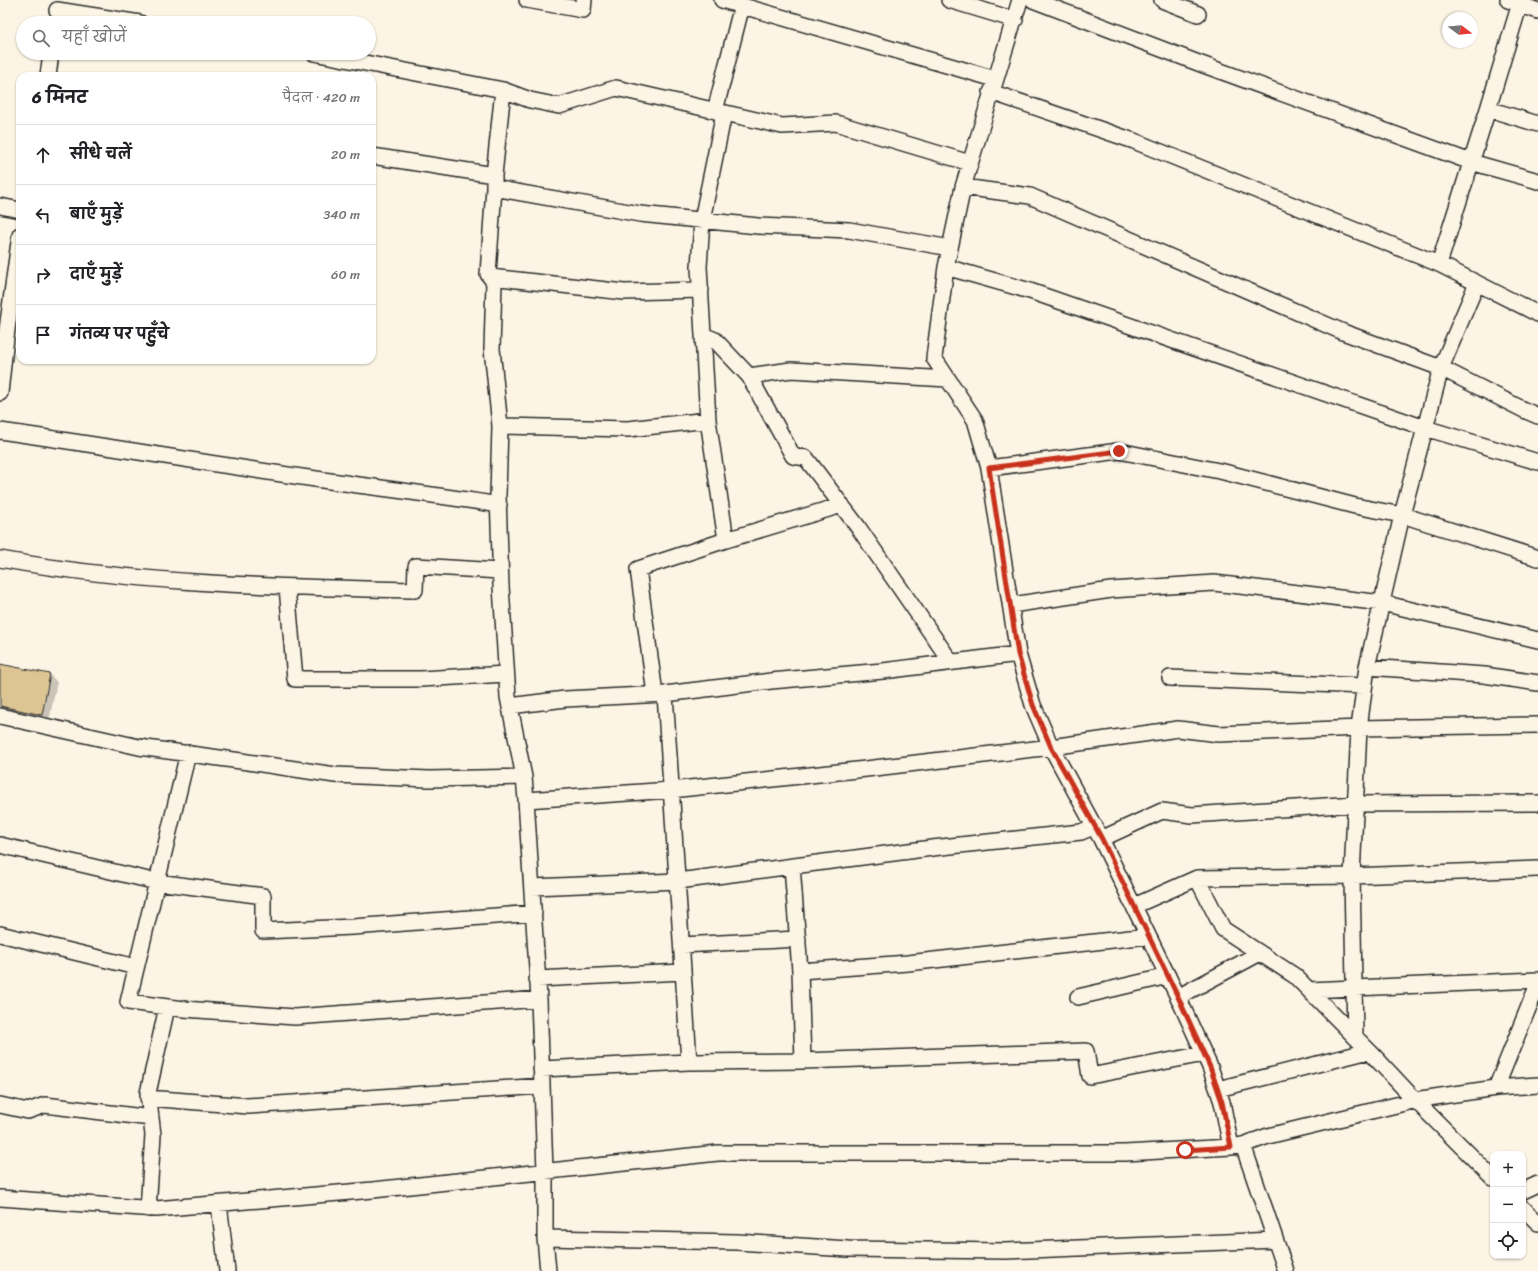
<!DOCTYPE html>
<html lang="hi">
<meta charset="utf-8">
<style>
:root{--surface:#fff;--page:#f2f2f2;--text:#202124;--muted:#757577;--line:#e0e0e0}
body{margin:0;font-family:Sriracha,"Playpen Sans Deva",sans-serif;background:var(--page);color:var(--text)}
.controls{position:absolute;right:12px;bottom:12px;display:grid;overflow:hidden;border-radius:8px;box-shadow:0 1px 3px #0004}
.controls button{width:36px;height:36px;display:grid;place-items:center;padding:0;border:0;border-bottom:1px solid var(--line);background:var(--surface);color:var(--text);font:20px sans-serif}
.compass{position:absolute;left:1442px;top:12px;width:36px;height:36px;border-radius:50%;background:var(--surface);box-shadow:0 1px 3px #0004;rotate:106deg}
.stop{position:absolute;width:12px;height:12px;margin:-9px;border:3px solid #c8321e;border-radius:50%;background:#fff}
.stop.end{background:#c8321e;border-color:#fff;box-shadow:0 1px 4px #0008}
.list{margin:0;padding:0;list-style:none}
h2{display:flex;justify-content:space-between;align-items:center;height:52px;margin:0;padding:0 16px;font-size:17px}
h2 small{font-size:13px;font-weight:400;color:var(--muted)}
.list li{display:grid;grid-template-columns:26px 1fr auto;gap:12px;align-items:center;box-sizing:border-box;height:60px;padding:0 16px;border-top:1px solid var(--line)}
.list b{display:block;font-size:15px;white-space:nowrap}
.list em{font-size:13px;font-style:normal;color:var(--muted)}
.icon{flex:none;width:22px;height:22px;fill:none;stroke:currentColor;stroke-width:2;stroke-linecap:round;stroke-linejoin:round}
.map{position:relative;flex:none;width:1538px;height:1271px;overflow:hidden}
.search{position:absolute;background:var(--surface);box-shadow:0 1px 3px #0004;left:16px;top:16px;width:360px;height:44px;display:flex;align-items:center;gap:10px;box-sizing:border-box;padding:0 14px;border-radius:22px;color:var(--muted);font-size:15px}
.panel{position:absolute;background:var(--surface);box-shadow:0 1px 3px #0004;left:16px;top:72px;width:360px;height:292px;border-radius:12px}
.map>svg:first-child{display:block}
</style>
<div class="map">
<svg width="1538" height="1271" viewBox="0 0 1538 1271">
<rect width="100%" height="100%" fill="#fcf5e5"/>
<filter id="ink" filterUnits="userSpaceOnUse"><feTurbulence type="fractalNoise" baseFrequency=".025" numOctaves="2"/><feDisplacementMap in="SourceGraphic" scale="8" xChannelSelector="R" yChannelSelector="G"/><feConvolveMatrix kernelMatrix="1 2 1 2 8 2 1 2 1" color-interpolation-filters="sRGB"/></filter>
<g filter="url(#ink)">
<path fill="#0003" d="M26 74 37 76H26Z
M0 665 50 675 57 682 49 721 0 711Z"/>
<path fill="#dcc493" stroke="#2b2b2b" d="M0 664 50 674 42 715 0 706Z"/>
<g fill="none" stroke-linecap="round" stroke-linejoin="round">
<g stroke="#2b2b2b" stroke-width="18">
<path id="street" d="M527 0 583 10 584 0
M722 0 995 79
M949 0 1015 20
M1020 0 963 187 946 267 934 358 975 420 989 468 1018 654 1033 705 1051 747 1101 839 1178 997 1210 1067 1222 1102 1231 1147
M1033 0 1201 64 1471 162 1538 181
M1162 0 1198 14
M1508 0 1538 11
M57 10 140 23
M314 53 503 90
M48 76 51 53
M991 92 1134 141 1439 264 1538 314
M1488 109 1538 124
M715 111 742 5
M724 113 702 220 699 267 703 335 715 340 749 376 793 456 806 458 858 527 951 662
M372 156 494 175
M963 187 1030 196 1343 332 1441 368 1524 410 1538 416
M494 188 640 214 758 226 849 230 950 248
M0 206 20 210
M1439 264 1488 109 1521 0
M946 267 1030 291 1425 428 1538 462
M491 277 624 292 701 290
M703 335 708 420 726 540
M749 376 791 370 948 379
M0 393 6 337 20 235
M500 426 628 429 708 420
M0 431C106 446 211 464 316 479 377 488 438 495 499 505
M989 468 1119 451 1224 472 1355 506 1402 515 1538 558
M0 559C137 584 276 587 415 590L416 566 500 571
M287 587 295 679H421L506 674
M1011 605 1111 590 1214 583 1382 603 1538 640
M1367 667 1484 675 1538 683
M1170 678 1364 686
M655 694 638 569 726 540 842 505
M665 694 689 1062
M510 706 565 699 665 694 771 681 883 671 1018 654
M0 716 139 747 241 761 335 775 429 779 524 777
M188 753 128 1002 184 1009 295 1017 539 999
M526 800 671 790 866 769 1051 747 1178 729 1219 734 1359 728 1538 725
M1101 839 1162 811 1192 815 1355 804 1538 803
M0 845 157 882 263 896V931L353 927 534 913
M792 866 800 971 803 1061
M1197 878 1223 929 1295 976 1371 1053 1415 1100 1493 1178
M532 887 678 881 932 848 1081 832 1095 826
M1134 906 1197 878 1352 876 1538 869
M0 934 136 967
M682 945 798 939
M800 971 908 963 1148 936
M537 979 683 972
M1309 990 1538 980
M1078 997 1168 976
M1178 997 1260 953
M1355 1037 1352 876 1359 728 1367 667 1402 515 1441 368 1477 283
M541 1069 689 1062 803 1061 1086 1051 1090 1076 1204 1054
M1496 1088 1538 984
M1218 1089 1369 1051
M148 1098 248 1106 542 1086
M0 1105 28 1111 45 1105 151 1118
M1243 1145 1286 1271
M1523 1191 1538 1184
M0 1198 156 1209 373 1190 718 1153H1125L1231 1147 1243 1145 1268 1136 1421 1099 1496 1088 1538 1085
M219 1204 227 1271
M1523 1208 1538 1223
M148 1209 153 1135 148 1093 167 1007
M545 1238 737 1242 848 1249 1005 1251 1275 1240
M548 1271 545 1238V1171L539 999 526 800 524 777 508 697 501 586 498 495 500 426 492 349 494 282 488 274 494 188V175L503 90 530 100 559 106 616 88 782 126 836 123 970 163"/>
</g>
<use href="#street" stroke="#fcf5e5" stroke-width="15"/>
</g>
</g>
<g fill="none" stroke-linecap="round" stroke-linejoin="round" filter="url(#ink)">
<path stroke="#c8321e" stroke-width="5" d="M1119 451 989 468 1018 654 1033 705 1051 747 1102 839 1178 997 1210 1067 1222 1102 1231 1147 1185 1150"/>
</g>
</svg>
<div class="controls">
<button>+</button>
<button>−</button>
<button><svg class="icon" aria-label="locate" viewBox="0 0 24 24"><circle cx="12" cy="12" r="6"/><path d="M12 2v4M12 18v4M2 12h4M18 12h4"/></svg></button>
</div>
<svg class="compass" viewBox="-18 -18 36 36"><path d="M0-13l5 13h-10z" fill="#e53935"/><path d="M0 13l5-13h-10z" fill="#757577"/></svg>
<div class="stop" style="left:1185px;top:1150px"></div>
<div class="stop end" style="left:1119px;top:451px"></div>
<div class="search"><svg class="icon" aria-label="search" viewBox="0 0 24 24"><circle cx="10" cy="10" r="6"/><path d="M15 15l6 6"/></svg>यहाँ खोजें</div>
<section class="panel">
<h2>6 मिनट<small>पैदल · 420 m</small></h2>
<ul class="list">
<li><svg class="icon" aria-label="ahead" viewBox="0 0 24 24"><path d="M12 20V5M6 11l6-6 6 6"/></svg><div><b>सीधे चलें</b></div><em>20 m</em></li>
<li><svg class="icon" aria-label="left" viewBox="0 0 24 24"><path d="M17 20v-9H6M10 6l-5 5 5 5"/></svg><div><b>बाएँ मुड़ें</b></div><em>340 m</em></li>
<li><svg class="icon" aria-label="right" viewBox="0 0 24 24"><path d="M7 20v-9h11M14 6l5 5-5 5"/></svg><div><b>दाएँ मुड़ें</b></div><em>60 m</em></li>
<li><svg class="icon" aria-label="arrive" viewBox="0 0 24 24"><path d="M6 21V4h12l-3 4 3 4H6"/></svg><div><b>गंतव्य पर पहुँचे</b></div></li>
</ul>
</section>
</div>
